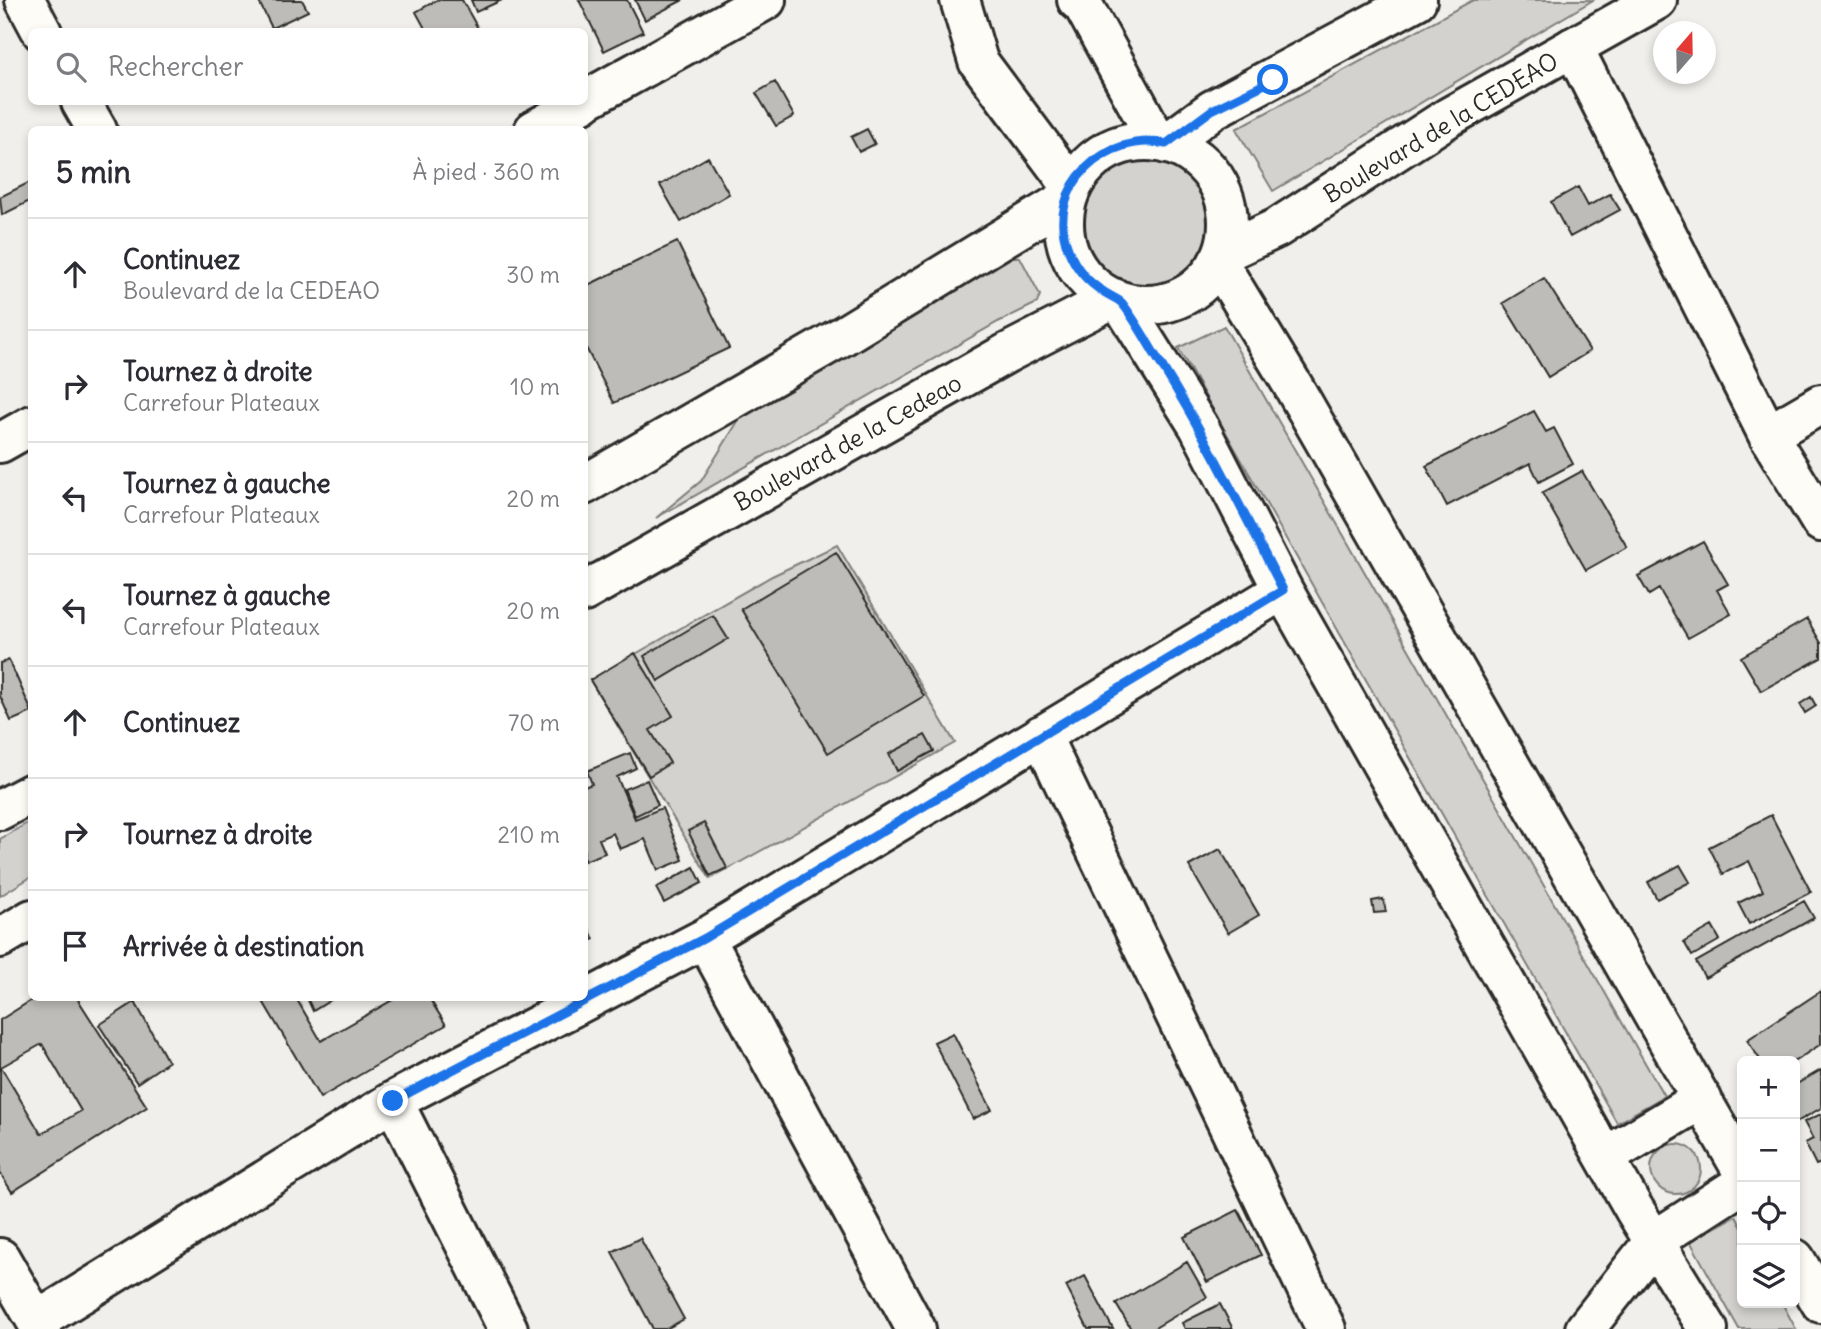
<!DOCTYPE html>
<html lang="fr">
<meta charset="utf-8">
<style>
:root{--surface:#fff;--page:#f7f7f7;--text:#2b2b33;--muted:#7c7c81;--line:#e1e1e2}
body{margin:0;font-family:Delius,sans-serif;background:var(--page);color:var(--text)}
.controls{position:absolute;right:21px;bottom:21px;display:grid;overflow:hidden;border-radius:10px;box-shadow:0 4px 10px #0003}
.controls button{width:63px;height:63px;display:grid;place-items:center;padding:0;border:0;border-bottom:2px solid var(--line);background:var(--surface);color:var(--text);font:35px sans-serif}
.compass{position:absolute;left:1653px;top:21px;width:63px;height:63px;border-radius:50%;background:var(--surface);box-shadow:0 4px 10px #0003;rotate:20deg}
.stop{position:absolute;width:21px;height:21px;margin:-16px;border:5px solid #1a73e8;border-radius:50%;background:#fff}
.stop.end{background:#1a73e8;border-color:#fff;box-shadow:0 2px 7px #0008}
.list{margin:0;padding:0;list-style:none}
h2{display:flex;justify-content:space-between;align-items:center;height:91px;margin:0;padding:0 28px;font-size:30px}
h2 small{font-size:23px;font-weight:400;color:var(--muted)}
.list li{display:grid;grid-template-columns:46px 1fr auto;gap:21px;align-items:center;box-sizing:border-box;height:112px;padding:0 28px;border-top:2px solid var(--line)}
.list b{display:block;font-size:26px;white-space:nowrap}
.list p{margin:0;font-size:23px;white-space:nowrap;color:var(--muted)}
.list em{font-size:23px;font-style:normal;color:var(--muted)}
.icon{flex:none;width:38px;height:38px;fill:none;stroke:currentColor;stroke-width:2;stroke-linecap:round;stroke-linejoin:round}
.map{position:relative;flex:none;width:1821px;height:1329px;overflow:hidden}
.search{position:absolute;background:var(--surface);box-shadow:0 4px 10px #0003;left:28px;top:28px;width:560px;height:77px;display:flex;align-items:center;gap:18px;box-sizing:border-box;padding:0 24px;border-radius:10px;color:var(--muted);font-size:26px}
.panel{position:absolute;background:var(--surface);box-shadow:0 4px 10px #0003;left:28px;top:126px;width:560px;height:875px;border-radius:10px}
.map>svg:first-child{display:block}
</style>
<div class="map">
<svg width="1821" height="1329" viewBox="0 0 1821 1329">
<rect width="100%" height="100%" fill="#f0efeb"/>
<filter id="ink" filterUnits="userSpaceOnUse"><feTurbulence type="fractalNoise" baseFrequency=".0143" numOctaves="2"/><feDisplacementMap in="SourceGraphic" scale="14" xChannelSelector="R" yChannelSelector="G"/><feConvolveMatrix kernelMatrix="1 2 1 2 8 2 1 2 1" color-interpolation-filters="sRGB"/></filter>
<g filter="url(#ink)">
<path fill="#d3d2cf" stroke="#7f7e7d" stroke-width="2" d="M1473 0H1593L1273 191 1236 129Z
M1081 223a64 64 0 1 1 128 0a64 64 0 1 1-128 0Z
M1011 257H1020L1040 295 1037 303 998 322 656 518 701 481 745 410Z
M1224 326 1664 1096 1617 1123 1178 348Z
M837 545 955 743 710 879 590 680 772 576Z
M31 821V877L0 896V839Z
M1651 1169a25 25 0 1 1 50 0a25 25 0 1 1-50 0Z
M1736 1216 1742 1228V1303H1782L1796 1329H1739L1690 1241Z"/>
<path fill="#bdbcb8" stroke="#2b2b2b" stroke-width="2" fill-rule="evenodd" d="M258 0H302L308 11 272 28Z
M437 0H462L480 32H427L416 12Z
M471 0H502L476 12Z
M579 0H627L643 32 604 51Z
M635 0H683L645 20Z
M775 82 794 116 776 126 756 93Z
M867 129 875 144 859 152 851 137Z
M708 157 729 194 681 222 660 185Z
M32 181V200L2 215 0 197Z
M1578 187 1588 206 1610 194 1620 210 1570 237 1551 202Z
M677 242 729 348 614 403 584 344V287Z
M1544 278 1590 351 1548 377 1503 303Z
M1534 411 1546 432 1554 428 1573 464 1539 482 1530 463 1447 506 1426 466Z
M1582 471 1627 547 1586 570 1542 493Z
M1703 541 1728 584 1717 590 1731 614 1688 638 1659 589 1649 595 1638 576Z
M836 552 924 696 828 753 741 609Z
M713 615 728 639 658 681 644 656Z
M1807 619 1821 643V658L1761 691 1741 657Z
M635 653 673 716 650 730 670 763 649 776 590 680Z
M9 660 32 712 11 721 0 696V663Z
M1811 697 1816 706 1805 713 1800 704Z
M925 735 934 751 897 771 889 754Z
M630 753 636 768 617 777 635 819 662 808 683 860 658 870 645 839 620 849 613 833 599 839 605 853 584 861V787L592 784 587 771Z
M647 780 658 805 635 816 624 789Z
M1771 815 1811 892 1749 924 1738 903 1763 891 1749 861 1723 874 1709 847Z
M704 823 727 868 710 876 688 831Z
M1220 849 1259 915 1228 933 1189 866Z
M1680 865 1690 882 1657 899 1648 882Z
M694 867 702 883 664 903 656 888Z
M1383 899 1386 912 1374 913 1372 901Z
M1804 901 1814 918 1705 978 1696 962Z
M584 919 594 939 584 944Z
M1712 926 1720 940 1692 956 1684 942Z
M1821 991V1044L1795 1061H1761L1747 1040Z
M35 998H77L147 1107 12 1192 0 1173V1020ZM42 1044 81 1111 41 1134 1 1067Z
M261 998H296L321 1041 396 998H429L446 1025 320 1098Z
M307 998H334L313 1011Z
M135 1002 168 1062 137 1083 99 1025Z
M953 1033 992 1110 973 1119 934 1042Z
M1821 1070V1108L1795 1123V1085Z
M1821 1114V1163L1816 1165 1805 1143 1813 1139 1804 1122Z
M1238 1210 1261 1255 1207 1282 1184 1237Z
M640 1238 684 1319 666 1329H653L612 1252Z
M1187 1262 1207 1297 1153 1329H1131L1116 1304Z
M1085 1276 1113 1329H1088L1066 1286Z
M1220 1304 1233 1329H1185L1182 1323Z"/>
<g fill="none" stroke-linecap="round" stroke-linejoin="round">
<g stroke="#2b2b2b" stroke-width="44">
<path id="minor" d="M25 0 42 32
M960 0 978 61 1072 187
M1077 0 1083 5 1158 142
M1573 47 1768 435 1821 522
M584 101 766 0
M81 102 97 130
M534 130 584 102
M1218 262 1292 384 1742 1170
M1120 301 1199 427 1283 590 1634 1209 1708 1329
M1768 435 1821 404
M0 443 32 425
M1041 735 1326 1329
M705 938 916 1329
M393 1101 508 1329
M1605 1157 1702 1099
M0 1258 41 1329
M1795 1259 1821 1303
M37 1321 393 1101 705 938 1283 590
M1585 1329 1655 1240 1742 1184"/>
</g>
<g stroke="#2b2b2b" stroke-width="44">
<path id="major" d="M1064 223a82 82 0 1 1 164 0a82 82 0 1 1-164 0Z
M1166 144 1212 110 1417 0
M1223 253 1277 228 1449 117 1657 0
M584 485 841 337 1067 199
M584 592 1007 353 1114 298
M0 810 32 793
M0 938 32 919"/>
</g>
<use href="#minor" stroke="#fdfcf7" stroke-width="38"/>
<use href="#major" stroke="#fdfcf7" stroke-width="38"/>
</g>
</g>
<g fill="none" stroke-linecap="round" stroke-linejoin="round" filter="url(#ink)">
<path stroke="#1a73e8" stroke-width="9" d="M393 1101 705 938 1283 590C1244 514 1207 438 1162 366 1149 346 1137 322 1122 303 1118 299 1110 296 1104 292 1087 282 1075 267 1068 249 1044 187 1107 131 1166 144L1212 110 1273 80"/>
</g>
<g text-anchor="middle" stroke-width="7" stroke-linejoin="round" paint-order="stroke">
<g font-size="24" fill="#2b2b2b" stroke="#fdfcf7">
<text transform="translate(1441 128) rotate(-31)" y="8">Boulevard de la CEDEAO</text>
<text transform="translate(848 443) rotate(-29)" y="8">Boulevard de la Cedeao</text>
</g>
</g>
</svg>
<div class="controls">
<button>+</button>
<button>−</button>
<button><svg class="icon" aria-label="locate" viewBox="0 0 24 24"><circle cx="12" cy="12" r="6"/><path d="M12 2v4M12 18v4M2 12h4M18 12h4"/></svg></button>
<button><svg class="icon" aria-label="layers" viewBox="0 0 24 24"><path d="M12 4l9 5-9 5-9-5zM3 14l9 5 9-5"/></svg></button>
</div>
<svg class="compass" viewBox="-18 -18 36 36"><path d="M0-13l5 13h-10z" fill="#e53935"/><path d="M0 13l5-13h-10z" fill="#7c7c81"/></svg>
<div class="stop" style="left:1273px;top:80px"></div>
<div class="stop end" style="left:393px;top:1101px"></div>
<div class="search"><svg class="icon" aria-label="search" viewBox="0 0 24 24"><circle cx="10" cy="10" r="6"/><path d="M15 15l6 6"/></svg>Rechercher</div>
<section class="panel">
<h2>5 min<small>À pied · 360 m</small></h2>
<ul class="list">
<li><svg class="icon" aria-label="ahead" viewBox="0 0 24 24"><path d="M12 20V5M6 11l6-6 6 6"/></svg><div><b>Continuez</b><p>Boulevard de la CEDEAO</p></div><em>30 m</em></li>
<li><svg class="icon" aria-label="right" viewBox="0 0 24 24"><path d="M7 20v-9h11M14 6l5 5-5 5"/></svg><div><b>Tournez à droite</b><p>Carrefour Plateaux</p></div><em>10 m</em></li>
<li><svg class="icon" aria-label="left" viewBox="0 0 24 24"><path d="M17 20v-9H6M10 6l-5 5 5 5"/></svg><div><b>Tournez à gauche</b><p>Carrefour Plateaux</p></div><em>20 m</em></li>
<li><svg class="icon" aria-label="left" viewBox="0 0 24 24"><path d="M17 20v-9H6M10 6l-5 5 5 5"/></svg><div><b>Tournez à gauche</b><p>Carrefour Plateaux</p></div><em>20 m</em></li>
<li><svg class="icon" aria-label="ahead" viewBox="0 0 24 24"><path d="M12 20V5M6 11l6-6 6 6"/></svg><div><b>Continuez</b></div><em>70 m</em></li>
<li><svg class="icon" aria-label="right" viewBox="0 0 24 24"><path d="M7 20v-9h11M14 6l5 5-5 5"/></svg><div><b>Tournez à droite</b></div><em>210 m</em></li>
<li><svg class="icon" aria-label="arrive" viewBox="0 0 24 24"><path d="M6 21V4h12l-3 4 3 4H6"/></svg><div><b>Arrivée à destination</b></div></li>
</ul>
</section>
</div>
